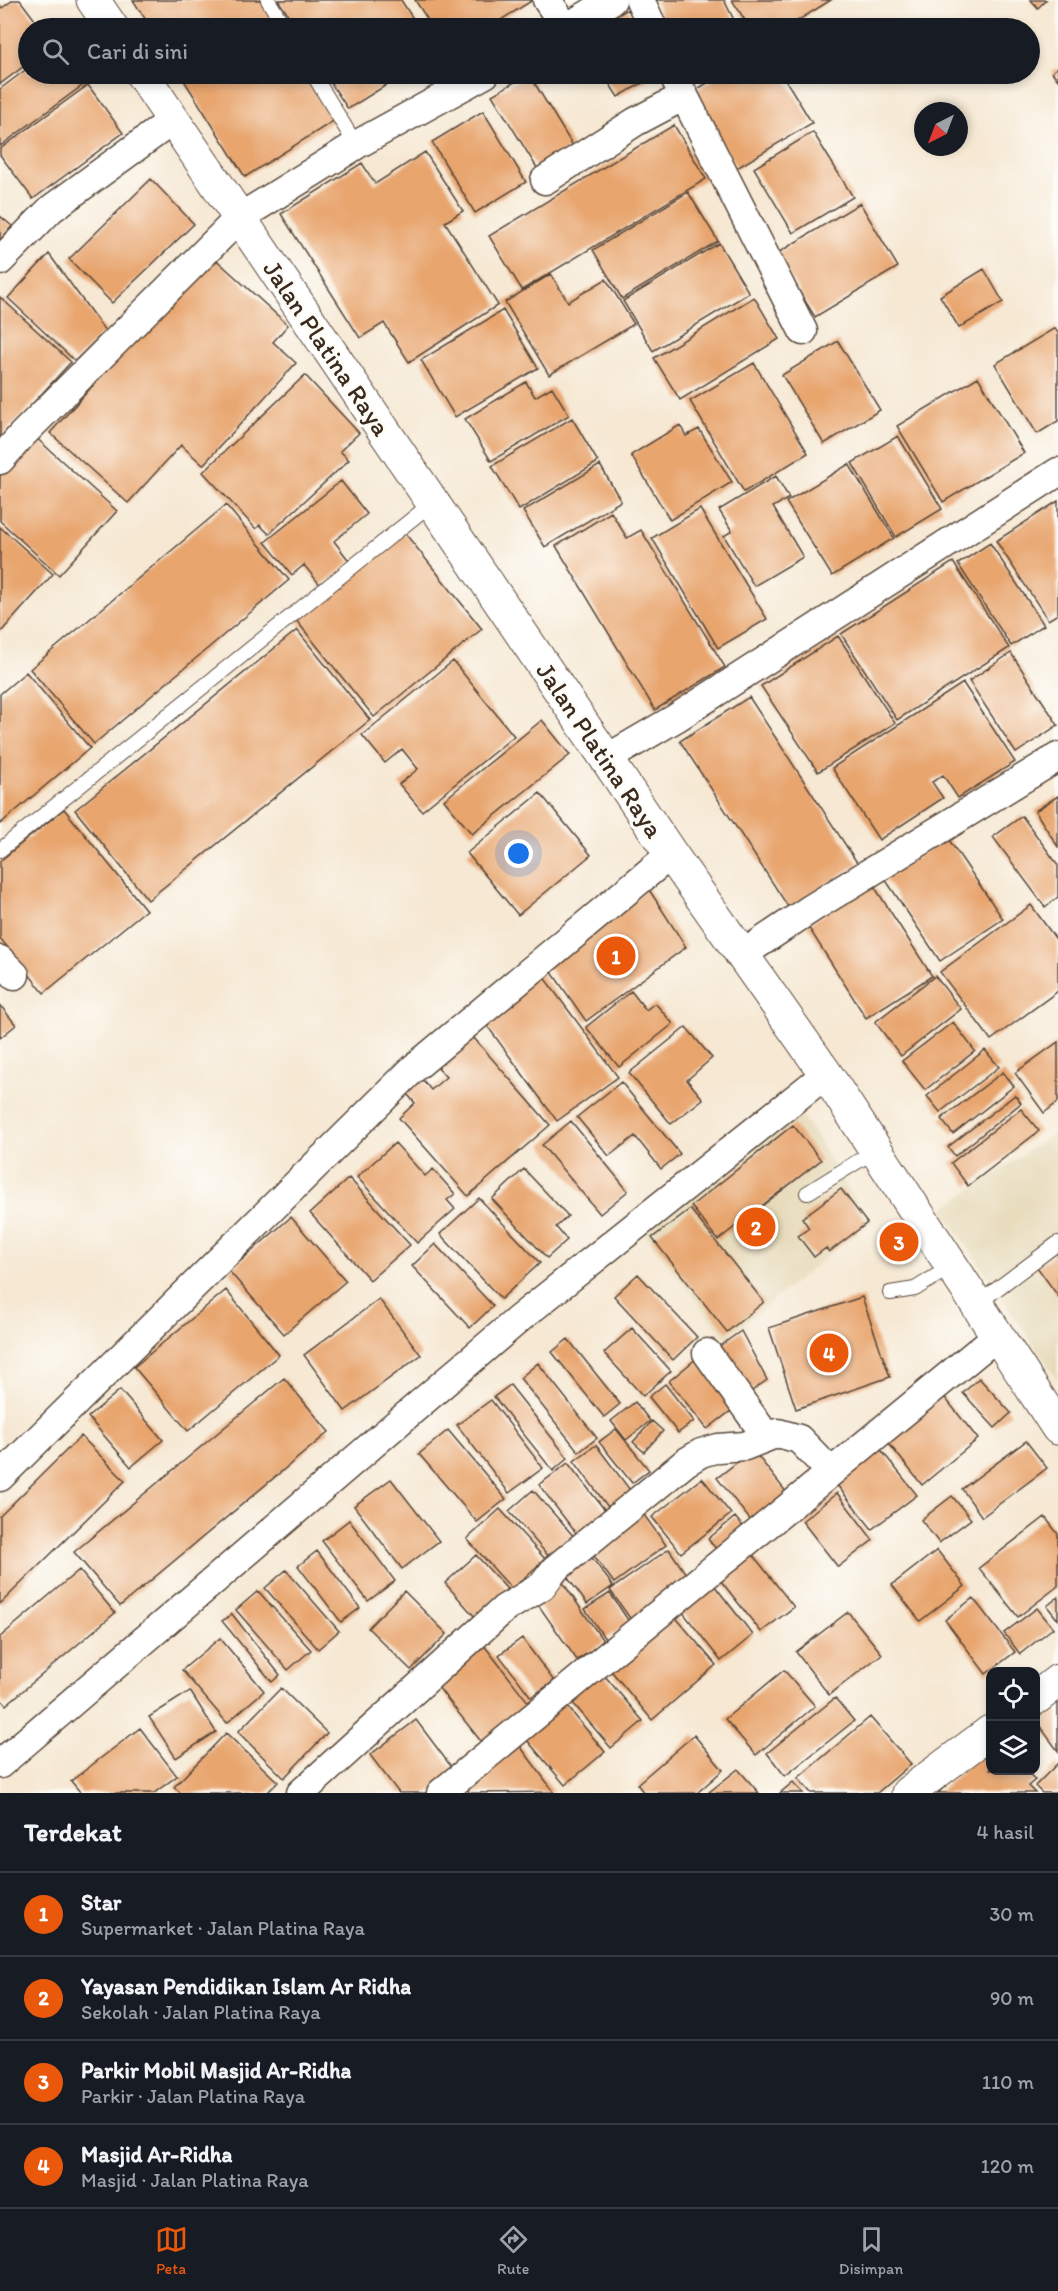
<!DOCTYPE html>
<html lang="id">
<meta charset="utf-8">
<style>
:root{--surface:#171b24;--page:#20242c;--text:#f1f3f6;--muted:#9ea1a6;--line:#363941;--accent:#ea580c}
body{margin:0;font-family:Itim,sans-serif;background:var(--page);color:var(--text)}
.controls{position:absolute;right:18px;bottom:18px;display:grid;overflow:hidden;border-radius:12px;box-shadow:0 3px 9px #0003}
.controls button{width:54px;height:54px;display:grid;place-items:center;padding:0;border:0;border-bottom:2px solid var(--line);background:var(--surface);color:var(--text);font:30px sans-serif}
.compass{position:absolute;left:914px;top:102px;width:54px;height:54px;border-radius:50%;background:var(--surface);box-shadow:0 3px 9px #0003;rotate:222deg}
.you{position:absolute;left:519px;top:854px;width:21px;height:21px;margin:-15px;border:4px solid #fff;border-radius:50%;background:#1a73e8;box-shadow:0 0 0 9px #1a73e833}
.badge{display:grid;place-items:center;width:39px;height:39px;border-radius:50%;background:var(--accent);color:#fff;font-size:20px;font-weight:700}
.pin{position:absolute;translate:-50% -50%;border:3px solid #fff;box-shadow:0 2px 6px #0006}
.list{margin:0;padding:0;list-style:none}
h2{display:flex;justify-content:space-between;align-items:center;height:78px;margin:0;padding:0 24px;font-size:26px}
h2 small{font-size:20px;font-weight:400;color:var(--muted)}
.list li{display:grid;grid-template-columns:39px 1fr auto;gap:18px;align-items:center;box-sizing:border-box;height:84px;padding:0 24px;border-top:2px solid var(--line)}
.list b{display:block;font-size:22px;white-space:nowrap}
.list p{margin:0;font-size:20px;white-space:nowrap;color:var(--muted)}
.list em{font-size:20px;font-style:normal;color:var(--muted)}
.icon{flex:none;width:33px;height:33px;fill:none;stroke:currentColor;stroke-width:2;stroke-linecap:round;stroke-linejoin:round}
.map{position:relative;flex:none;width:1058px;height:1793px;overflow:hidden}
.search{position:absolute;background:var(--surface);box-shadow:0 3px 9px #0003;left:18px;right:18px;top:18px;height:66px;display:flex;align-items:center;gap:15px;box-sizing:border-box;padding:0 21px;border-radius:33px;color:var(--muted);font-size:22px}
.sheet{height:414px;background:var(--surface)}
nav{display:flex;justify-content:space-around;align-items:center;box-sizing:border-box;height:84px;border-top:2px solid var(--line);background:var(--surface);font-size:16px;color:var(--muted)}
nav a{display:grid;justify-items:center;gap:3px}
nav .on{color:var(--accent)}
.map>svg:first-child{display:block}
</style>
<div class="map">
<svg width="1058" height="1793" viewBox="0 0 1058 1793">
<rect width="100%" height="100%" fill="#fdfcf7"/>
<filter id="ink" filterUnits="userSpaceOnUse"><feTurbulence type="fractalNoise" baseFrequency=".0167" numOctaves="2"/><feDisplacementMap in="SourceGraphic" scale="12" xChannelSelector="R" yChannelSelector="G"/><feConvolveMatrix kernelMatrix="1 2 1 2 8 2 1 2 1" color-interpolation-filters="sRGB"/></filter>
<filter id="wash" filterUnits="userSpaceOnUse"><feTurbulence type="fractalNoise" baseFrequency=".008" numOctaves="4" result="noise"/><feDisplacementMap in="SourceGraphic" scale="24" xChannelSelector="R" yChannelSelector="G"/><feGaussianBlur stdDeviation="1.35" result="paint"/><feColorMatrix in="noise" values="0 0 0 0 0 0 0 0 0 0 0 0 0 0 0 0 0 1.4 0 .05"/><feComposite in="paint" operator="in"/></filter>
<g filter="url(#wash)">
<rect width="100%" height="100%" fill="#f6e8d3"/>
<path fill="#e7daba" d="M800 1112 870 1222 726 1338 642 1231Z
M1058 1131V1380L942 1209Z"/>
<g id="blocks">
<path fill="#e8a56e" d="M13 0H20L41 28H28V63L0 84V5L2 8Z
M133 0H263L281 28H151Z
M278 0H401L419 28H297Z
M415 0H533L488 28H433Z
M655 0H724L738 28H665Z
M732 0H831L786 28H770L768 26 750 28Z
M1031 0H1046L1038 8Z
M628 9 640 28H596Z
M1058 67V80L1052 72Z
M28 68V74H81L87 82 0 146V89Z
M180 74H310L338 118 245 177Z
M325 74H404L348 109Z
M529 74 573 146 537 168 492 95Z
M603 74H658L618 97Z
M715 74H782L812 123 737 168 691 93 717 77Z
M88 85 123 133 33 199 0 155V149Z
M483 111 526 182 475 213 432 142Z
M674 125 706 179 522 290 489 236Z
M813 132 853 197 793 233 754 168Z
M425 152 463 211 445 222 498 305 409 362 384 323 360 338 281 214 362 163 375 184Z
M151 179 194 224 112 303 69 259Z
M688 192 718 241 622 299 593 250Z
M860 203 898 267 815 317 776 254Z
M0 216 12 226 0 241Z
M719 243 749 293 653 351 623 301Z
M49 254 105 331 75 361 8 298Z
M211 255 288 325 273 342 296 363 203 465 181 445 128 503 50 433Z
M984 269 1003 302 959 328 940 296Z
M551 274 568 302 606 279 634 324 549 375 505 302Z
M0 297 71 362 0 439Z
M754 297 779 339 680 400 654 358Z
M503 310 538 368 455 417 421 360Z
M1055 328 1058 333V421L1037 434 995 364Z
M838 341 880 410 824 444 782 375Z
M754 363 808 453 744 492 690 401Z
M305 375 359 433 340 451 349 460 269 534 260 525 256 529 203 472Z
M978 377 1024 453 943 502 897 426Z
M526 382 535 397 552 387 569 415 491 461 465 419Z
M572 418 598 462 519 510 492 466Z
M680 425 686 436 699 429 732 482 670 520 631 455Z
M32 434 117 511 59 575 0 521V470Z
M898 436 942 509 896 537 852 463Z
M849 464 894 538 832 576 786 502Z
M600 465 621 501 545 547 523 511Z
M776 476 789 498 773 507 803 557 754 586 724 536 732 531 719 510Z
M341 481 367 514 334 541 350 562 321 586 304 565 292 575 265 542Z
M1058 501V614L1048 620 996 541Z
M226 505 289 580 94 744 30 669Z
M700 509 767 619 718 648 652 538Z
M611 512 627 538 641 530 725 667 655 710 556 546Z
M0 527 53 574 0 633Z
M404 532 482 629 374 717 296 620Z
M990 543 1044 625 1011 646 958 564Z
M953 562 1009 648 897 720 841 634Z
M297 630 370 720 148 900 75 810Z
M838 636 895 723 818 772 761 686Z
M1011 653 1058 725 1016 753 969 681Z
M453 661 514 736 422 811 399 784 418 769 402 749 385 763 362 735Z
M26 672 90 748 0 824V694Z
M963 683 1015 762 958 798 943 775 932 782 943 798 879 840 832 768Z
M749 697 858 864 789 908 680 741Z
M542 720 570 755 472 834 444 800Z
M540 793 591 855 518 915 467 853Z
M1058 796V847L1035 811Z
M64 809 146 910 44 993 0 938V861Z
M1022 816 1058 865V897L1045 907 993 837Z
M947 837 1003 919 940 961 885 879Z
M872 883 932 976 866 1018 807 925Z
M648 888 686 947 586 1021 546 964Z
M1031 905 1058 942V991L991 1040 940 972Z
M540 972 618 1077 557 1121 480 1016Z
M935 976 961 1009 901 1056 875 1022Z
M631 991 646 1010 655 1003 673 1024 619 1067 586 1027Z
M0 1005 16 1025 0 1038Z
M953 1022 975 1051 925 1090 902 1061Z
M686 1027 712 1058 687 1080 703 1099 671 1124 629 1073Z
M466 1029 550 1125 468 1196 399 1118 415 1103 402 1088 418 1074 431 1090 446 1077 430 1059Z
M1058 1042V1102L1044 1113 1015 1073Z
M985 1050 999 1067 940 1112 927 1096Z
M1003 1072 1014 1086 953 1134 941 1119Z
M621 1082 680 1154 661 1169 635 1136 609 1156 577 1117Z
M1015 1095 1021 1103 955 1156 948 1147Z
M1021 1109 1039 1131 968 1186 951 1163Z
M571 1121 628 1191 600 1214 542 1145Z
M793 1125 821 1160 718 1240 691 1206Z
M395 1143 425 1176 433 1169 455 1194 447 1200 455 1209 417 1243 357 1177Z
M524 1169 568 1216 556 1227 567 1240 547 1258 492 1199Z
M349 1178 410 1245 370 1280 310 1213Z
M841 1189 867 1223 829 1252 826 1248 814 1257 798 1236 809 1228 802 1218Z
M479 1198 540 1263 501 1299 440 1234Z
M690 1209 764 1302 727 1332 652 1238Z
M291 1217 346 1281 284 1334 229 1271Z
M435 1244 493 1306 470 1328 412 1266Z
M1058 1252V1296L1037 1267Z
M638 1274 697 1337 673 1360 614 1296Z
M226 1290 279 1355 188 1431 134 1367Z
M862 1297 890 1377 796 1409 769 1328Z
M379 1299 421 1355 345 1411 304 1355Z
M632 1328 671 1371 643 1396 604 1353Z
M741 1331 767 1380 749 1393 717 1348Z
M568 1339 620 1404 604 1417 552 1352Z
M697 1358 736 1407 707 1429 669 1381Z
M538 1363 597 1438 579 1452 520 1378Z
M284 1378 329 1432 120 1606 74 1552Z
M979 1378 1011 1413 995 1428 963 1393Z
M665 1384 694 1421 678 1433 649 1397Z
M510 1385 568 1458 553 1471 494 1397Z
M120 1390 163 1440 131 1467 88 1417Z
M942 1394 978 1439 922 1485 886 1440Z
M491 1400 543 1468 509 1493 457 1425Z
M635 1402 650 1421 626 1440 611 1421Z
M652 1421 663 1431 644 1452 633 1442Z
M616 1429 649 1470 632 1483 599 1442Z
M448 1430 506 1499 477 1522 419 1454Z
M81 1436 125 1481 0 1604V1516Z
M1026 1441 1047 1468 982 1517 962 1489Z
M596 1445 633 1494 611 1511 574 1461Z
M753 1450 791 1498 755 1526 717 1478Z
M881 1450 917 1495 872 1529 837 1485Z
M568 1463 608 1514 579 1537 539 1485Z
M702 1478 731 1514 681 1553 652 1517Z
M391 1479 439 1541 402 1569 354 1506Z
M533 1490 576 1539 552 1560 509 1511Z
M837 1493 873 1540 838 1567 802 1521Z
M952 1496 971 1519 939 1543 921 1520Z
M500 1509 545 1559 512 1589 467 1539Z
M641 1511 666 1545 614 1583 589 1549Z
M735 1517 750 1535 723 1557 708 1539Z
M1045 1517 1058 1534V1586L1018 1617 979 1568Z
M349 1520 395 1581 368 1601 322 1541Z
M669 1549 690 1580 632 1621 610 1590Z
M937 1550 965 1586 920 1621 892 1585Z
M317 1551 360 1608 341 1622 298 1566Z
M587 1551 613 1586 587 1604 562 1570Z
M476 1555 507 1589 475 1617 445 1583Z
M753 1555 794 1607 761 1632 721 1581Z
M79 1570 115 1613 6 1705 0 1698V1637Z
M286 1570 339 1631 318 1649 265 1588Z
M561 1580 604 1642 577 1660 534 1599Z
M714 1585 753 1635 721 1661 681 1610Z
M258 1591 311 1650 288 1670 236 1610Z
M404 1591 447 1634 411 1670 368 1628Z
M610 1593 630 1623 605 1639 585 1609Z
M1058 1597V1620L1047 1606Z
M973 1598 1015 1652 986 1674 945 1620Z
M1037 1608 1053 1628 1020 1654 1004 1633Z
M848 1612 882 1654 829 1695 796 1652Z
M672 1613 716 1665 652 1720 608 1667Z
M232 1614 280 1675 272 1682 222 1621Z
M220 1638 264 1691 227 1723 182 1670Z
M522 1638 554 1681 531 1697 499 1655Z
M483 1644 532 1707 483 1744 434 1682Z
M599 1669 643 1721 611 1748 567 1696Z
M784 1670 815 1706 756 1755 725 1719Z
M281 1688 327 1733 284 1778 238 1732Z
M1058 1688V1751L1036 1721V1705Z
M190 1691 216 1732 176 1758 149 1717Z
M835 1698 854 1721 785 1776 767 1753Z
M562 1700 605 1752 565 1785 521 1733Z
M870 1717 911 1764 877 1793H811L798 1778Z
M416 1720 456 1773 430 1793H399L370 1755Z
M140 1728 177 1776 154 1793H81L71 1781Z
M226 1733 278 1782 267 1793H181L174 1787Z
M694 1735 723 1770 697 1793H644L637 1784Z
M517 1742 554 1792 470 1793 462 1783Z
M990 1744V1770H1026L1035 1780 1028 1786 1035 1793H938Z
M1058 1763V1793H1042L1035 1786Z
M738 1769 759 1793H708Z
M793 1782 803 1793H780Z"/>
</g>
</g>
<g filter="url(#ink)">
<use href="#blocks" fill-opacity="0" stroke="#574639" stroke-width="1.5"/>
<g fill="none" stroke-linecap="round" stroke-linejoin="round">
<g stroke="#574639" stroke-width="16">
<path id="service" d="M268 0 285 28
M313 74 356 145
M0 850 432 503
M807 1193 876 1150
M890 1293 915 1289 952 1266
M977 1304 1058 1243"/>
</g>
<g stroke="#574639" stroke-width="31">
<path id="minor" d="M547 0 566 28
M640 0 653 28
M566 28 612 0
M673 74 803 331
M545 180 635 122 684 96
M0 261 51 209 173 120
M0 460 22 435 239 218 356 145 485 74
M606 759 676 718 1058 472
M740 956 812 908 1058 757
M0 960 15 975
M707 1353 766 1436
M0 1477 414 1068 671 854
M0 1764 520 1318 826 1074
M301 1793 504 1609 542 1586 555 1569 686 1462 701 1453 718 1448 745 1446 778 1433 799 1439 831 1472
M441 1793 998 1335"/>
</g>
<g stroke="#574639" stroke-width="35">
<path id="tertiary" d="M1036 1698 1058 1681
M908 1793 990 1732"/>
</g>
<g stroke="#574639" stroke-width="35">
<path id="secondary" d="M93 0 112 28
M142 74 671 854 826 1074 1058 1428"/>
</g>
<use href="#service" stroke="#fff" stroke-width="14"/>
<use href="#minor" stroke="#fff" stroke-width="28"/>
<use href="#tertiary" stroke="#fff" stroke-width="33"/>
<use href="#secondary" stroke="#fff" stroke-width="33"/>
</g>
</g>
<g text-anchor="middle" stroke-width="6" stroke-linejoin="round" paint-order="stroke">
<g font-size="26" fill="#3b2a1e" stroke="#fdfcf7">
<text transform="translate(327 348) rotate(56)" y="9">Jalan Platina Raya</text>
<text transform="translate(600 750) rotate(56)" y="9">Jalan Platina Raya</text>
</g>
</g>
</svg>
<div class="controls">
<button><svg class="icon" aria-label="locate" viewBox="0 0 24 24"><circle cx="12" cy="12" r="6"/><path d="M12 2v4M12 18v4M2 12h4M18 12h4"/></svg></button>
<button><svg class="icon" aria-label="layers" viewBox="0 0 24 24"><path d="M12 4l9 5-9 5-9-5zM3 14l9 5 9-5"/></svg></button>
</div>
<svg class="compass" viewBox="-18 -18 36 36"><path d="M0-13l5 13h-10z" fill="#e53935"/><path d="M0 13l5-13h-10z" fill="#9ea1a6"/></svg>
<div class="you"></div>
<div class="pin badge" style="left:616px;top:956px">1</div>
<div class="pin badge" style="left:756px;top:1227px">2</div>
<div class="pin badge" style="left:899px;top:1242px">3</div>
<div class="pin badge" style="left:829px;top:1353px">4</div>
<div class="search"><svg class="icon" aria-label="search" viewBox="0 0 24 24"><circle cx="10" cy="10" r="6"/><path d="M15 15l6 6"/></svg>Cari di sini</div>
</div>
<section class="sheet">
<h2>Terdekat<small>4 hasil</small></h2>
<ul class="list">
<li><span class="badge">1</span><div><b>Star</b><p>Supermarket · Jalan Platina Raya</p></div><em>30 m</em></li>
<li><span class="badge">2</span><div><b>Yayasan Pendidikan Islam Ar Ridha</b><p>Sekolah · Jalan Platina Raya</p></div><em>90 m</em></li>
<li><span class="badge">3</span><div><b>Parkir Mobil Masjid Ar-Ridha</b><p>Parkir · Jalan Platina Raya</p></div><em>110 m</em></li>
<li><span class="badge">4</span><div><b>Masjid Ar-Ridha</b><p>Masjid · Jalan Platina Raya</p></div><em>120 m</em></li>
</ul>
</section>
<nav>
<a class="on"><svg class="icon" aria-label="map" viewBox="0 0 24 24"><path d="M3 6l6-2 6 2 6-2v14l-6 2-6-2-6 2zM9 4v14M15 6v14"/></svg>Peta</a>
<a><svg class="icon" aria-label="directions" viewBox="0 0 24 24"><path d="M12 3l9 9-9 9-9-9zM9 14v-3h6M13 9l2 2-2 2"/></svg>Rute</a>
<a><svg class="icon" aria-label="saved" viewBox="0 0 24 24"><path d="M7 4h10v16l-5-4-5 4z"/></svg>Disimpan</a>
</nav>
